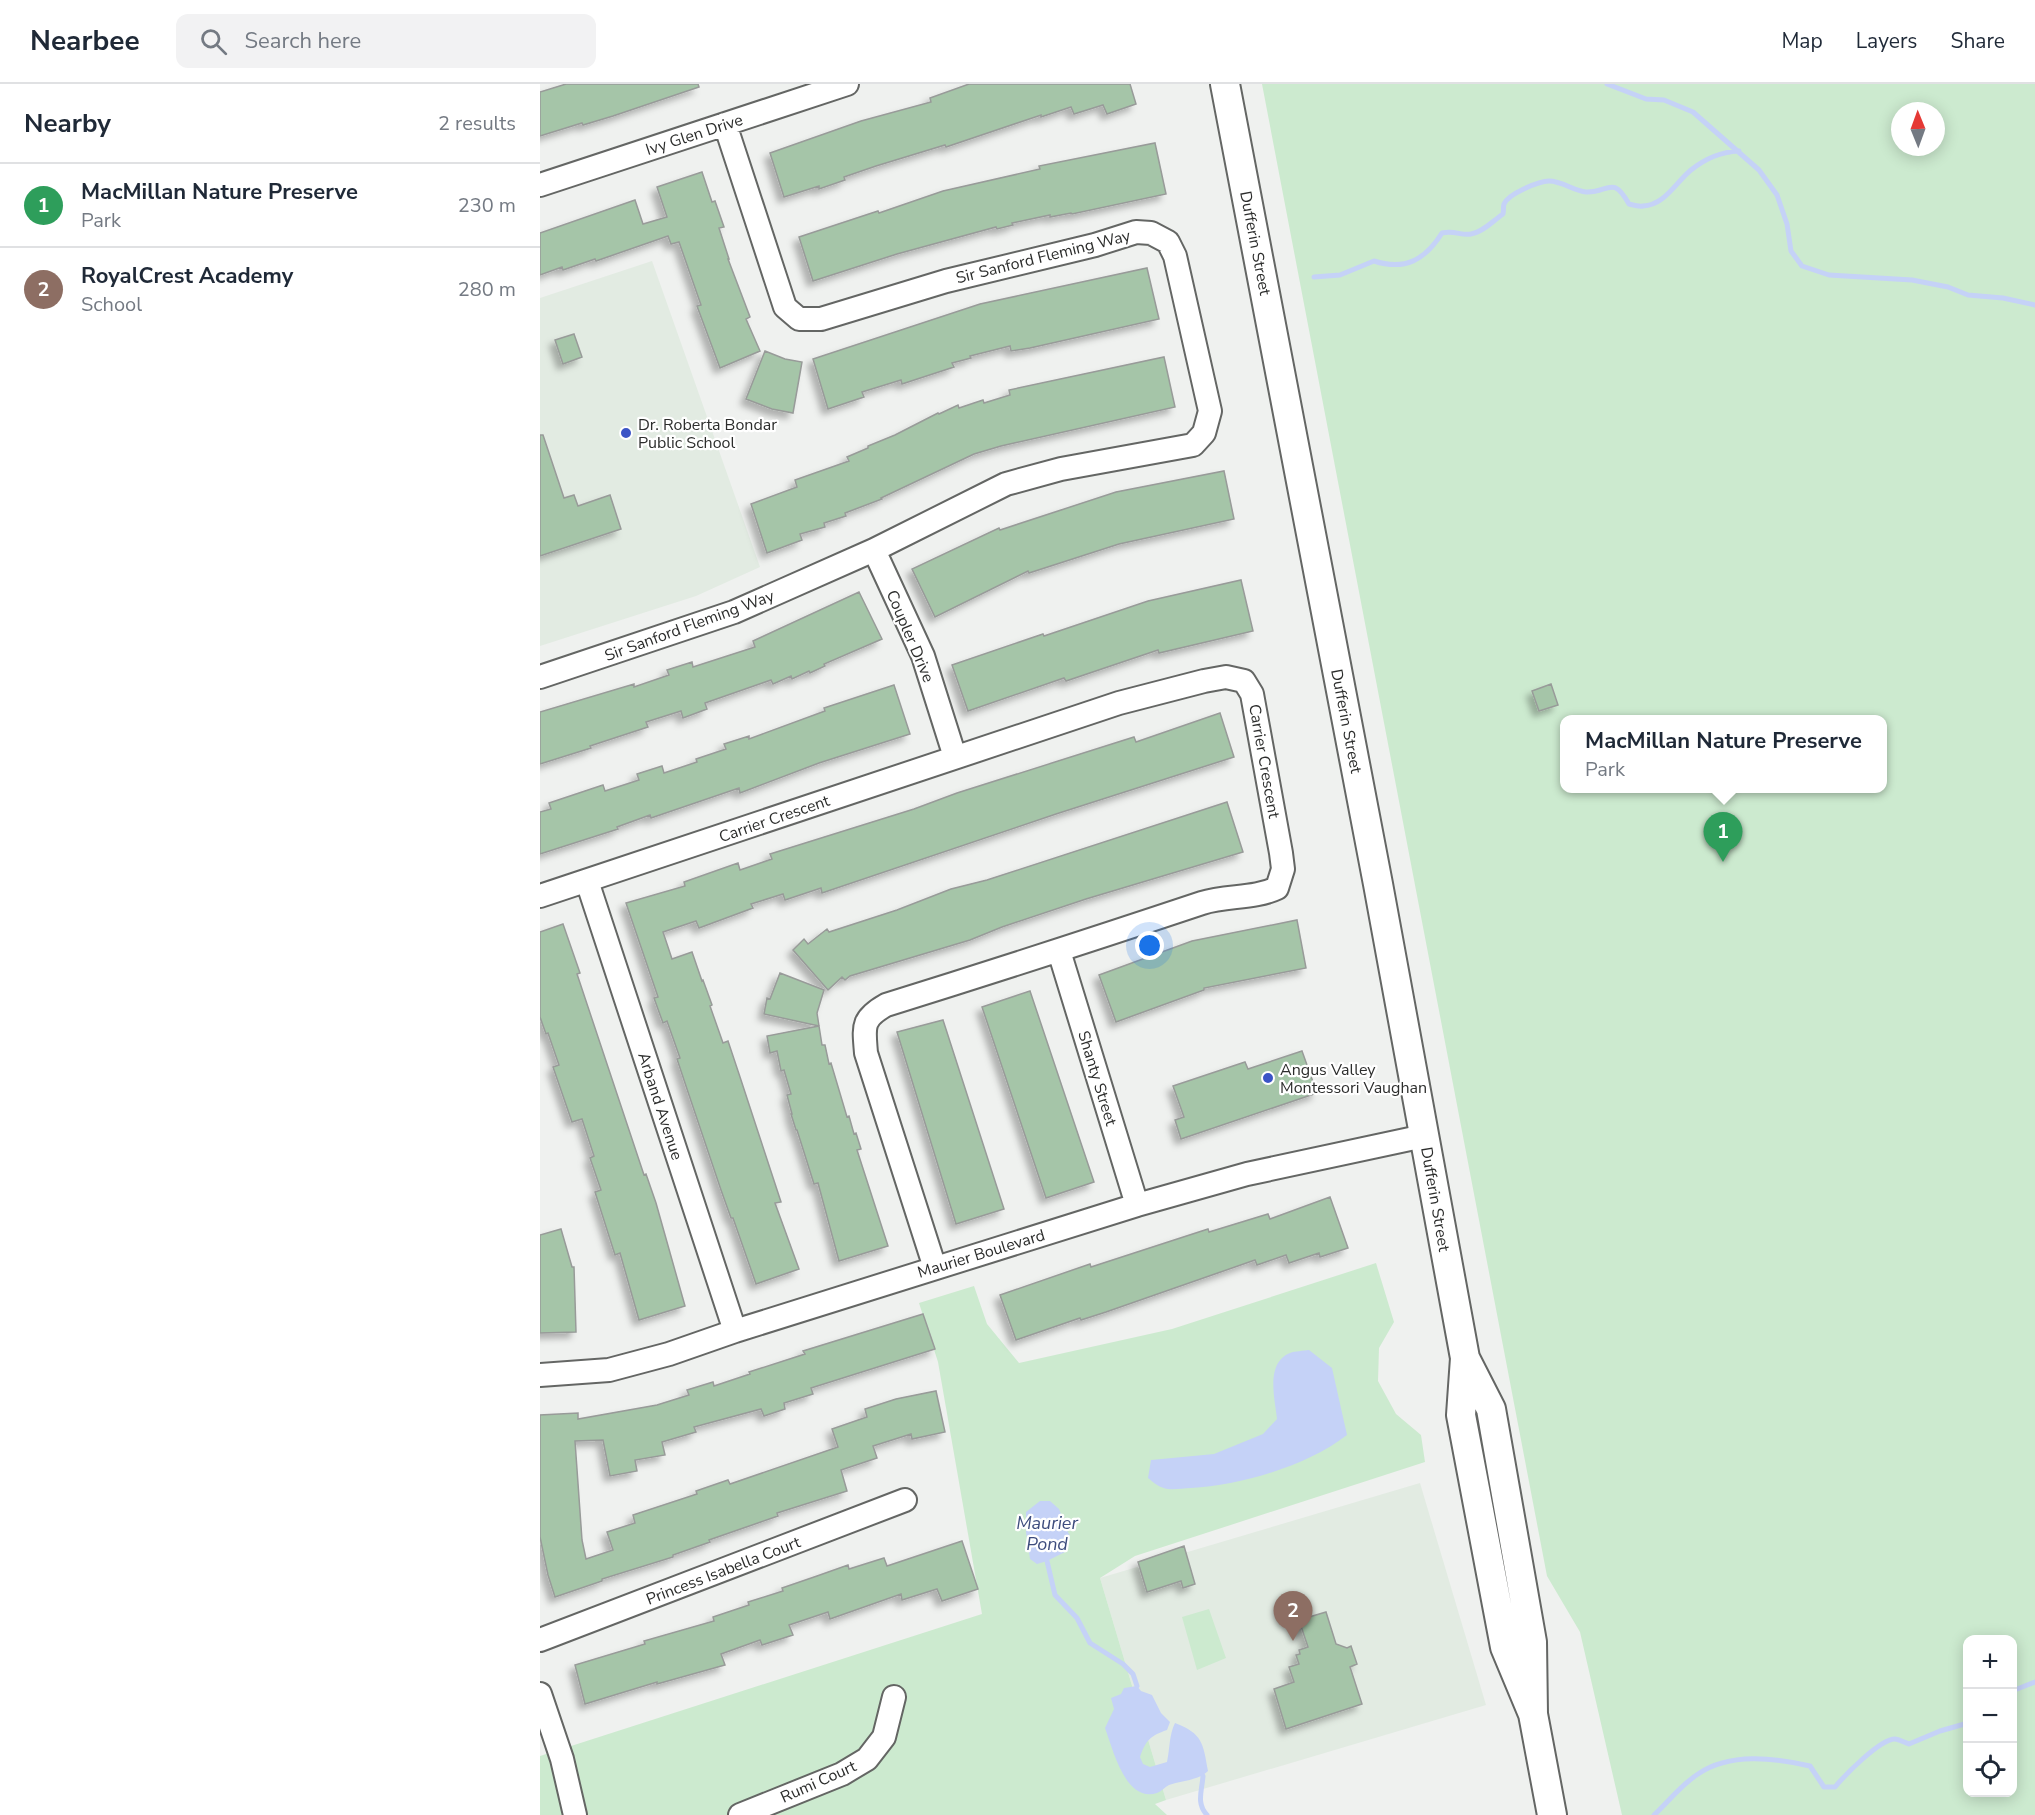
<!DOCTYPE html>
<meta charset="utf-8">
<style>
:root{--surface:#fff;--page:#f2f2f3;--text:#1f2937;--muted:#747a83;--line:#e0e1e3;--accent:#ea580c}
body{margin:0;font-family:"Nunito Sans",sans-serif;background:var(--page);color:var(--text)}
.controls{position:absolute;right:18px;bottom:18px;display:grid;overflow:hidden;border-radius:12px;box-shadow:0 3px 15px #0003}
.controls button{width:54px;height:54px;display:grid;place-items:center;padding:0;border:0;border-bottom:2px solid var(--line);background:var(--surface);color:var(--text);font:30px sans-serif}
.compass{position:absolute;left:1351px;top:18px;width:54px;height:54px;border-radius:50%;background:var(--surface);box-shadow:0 3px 15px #0003;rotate:359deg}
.you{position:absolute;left:610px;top:862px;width:21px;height:21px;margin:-15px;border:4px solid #fff;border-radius:50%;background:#1a73e8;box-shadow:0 0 0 9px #1a73e833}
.badge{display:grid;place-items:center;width:39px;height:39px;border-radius:50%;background:var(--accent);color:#fff;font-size:20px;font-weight:700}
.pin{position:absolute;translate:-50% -50px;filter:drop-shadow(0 2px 3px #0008)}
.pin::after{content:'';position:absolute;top:32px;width:21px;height:18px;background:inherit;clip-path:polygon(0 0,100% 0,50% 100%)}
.popup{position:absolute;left:1020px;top:631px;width:327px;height:78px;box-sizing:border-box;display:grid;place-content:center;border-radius:12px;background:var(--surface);filter:drop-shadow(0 2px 4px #0005);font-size:20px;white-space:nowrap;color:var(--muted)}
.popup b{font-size:22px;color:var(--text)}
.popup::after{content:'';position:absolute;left:50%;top:100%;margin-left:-12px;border:12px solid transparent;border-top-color:var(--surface)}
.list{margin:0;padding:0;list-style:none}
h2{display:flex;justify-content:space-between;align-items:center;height:78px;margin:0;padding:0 24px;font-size:26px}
h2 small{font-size:20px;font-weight:400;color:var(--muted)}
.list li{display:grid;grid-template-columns:39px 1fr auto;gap:18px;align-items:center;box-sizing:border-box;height:84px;padding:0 24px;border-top:2px solid var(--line)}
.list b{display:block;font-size:22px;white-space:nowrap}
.list p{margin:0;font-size:20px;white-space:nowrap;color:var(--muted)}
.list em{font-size:20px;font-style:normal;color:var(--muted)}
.icon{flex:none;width:33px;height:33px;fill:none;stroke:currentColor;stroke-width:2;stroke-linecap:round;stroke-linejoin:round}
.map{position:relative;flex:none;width:1495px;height:1731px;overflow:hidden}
header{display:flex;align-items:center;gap:36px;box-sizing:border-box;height:84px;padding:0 30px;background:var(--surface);border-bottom:2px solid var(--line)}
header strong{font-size:28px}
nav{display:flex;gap:33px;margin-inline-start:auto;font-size:21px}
.search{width:420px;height:54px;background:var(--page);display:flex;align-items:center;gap:15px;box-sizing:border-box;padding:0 21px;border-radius:12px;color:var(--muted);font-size:22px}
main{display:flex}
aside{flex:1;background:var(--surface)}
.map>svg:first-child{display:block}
</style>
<header>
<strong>Nearbee</strong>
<div class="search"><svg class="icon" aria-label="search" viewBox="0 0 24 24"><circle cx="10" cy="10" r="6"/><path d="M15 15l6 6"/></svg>Search here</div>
<nav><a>Map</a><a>Layers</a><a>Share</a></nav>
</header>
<main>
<aside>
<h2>Nearby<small>2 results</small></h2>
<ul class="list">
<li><span class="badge" style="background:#2e9e5b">1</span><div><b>MacMillan Nature Preserve</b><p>Park</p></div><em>230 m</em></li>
<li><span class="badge" style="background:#8d6e63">2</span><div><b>RoyalCrest Academy</b><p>School</p></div><em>280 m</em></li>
</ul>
</aside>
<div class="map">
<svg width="1495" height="1731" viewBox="0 0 1495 1731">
<defs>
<filter id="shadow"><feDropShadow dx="-5.5" dy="5.5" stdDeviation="3" flood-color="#0004"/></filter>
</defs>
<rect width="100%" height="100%" fill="#eff1ef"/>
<path fill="#e2ebe2" d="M112 177 220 483 156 512 0 562V214Z
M880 1399 946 1621 626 1716 560 1494Z"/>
<path fill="#cceacf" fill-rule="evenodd" d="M722 0H1495V1731H1082L1040 1548 1007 1492ZM1360 27H1396V63H1360ZM1024 636H1342V704H1024ZM1428 1556H1472V1708H1428Z
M836 1179 854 1238 839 1264 838 1297 856 1330 881 1351 885 1378 595 1472 560 1494 626 1716 615 1720 627 1731H0V1672L442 1530 398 1278 379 1219 434 1202 447 1240 479 1279 632 1245Z
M669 1525 686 1574 657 1586 642 1533Z"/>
<path fill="#c5d2f7" d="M769 1266 792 1284 807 1351C767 1382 701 1401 651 1404 644 1404 635 1406 628 1405 620 1404 614 1399 608 1394L611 1376 674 1370 723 1350 737 1335C735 1315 725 1279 750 1269 755 1267 763 1267 769 1266Z
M500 1417H510L519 1425 530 1453 525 1468 507 1477 497 1480 490 1475 486 1448V1428Z
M597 1602 601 1607 612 1611 621 1629 630 1638 627 1646C610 1652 606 1656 600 1673L603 1680 610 1683 627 1678C630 1664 629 1651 635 1639 663 1650 663 1659 668 1687 658 1697 642 1696 629 1701 625 1703 622 1707 617 1709 585 1719 573 1665 565 1644L574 1625 571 1614 581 1610 584 1604Z"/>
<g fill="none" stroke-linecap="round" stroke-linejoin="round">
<path stroke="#c5d2f7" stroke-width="5" d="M1067 0 1106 15 1124 16 1153 28 1219 86 1237 111 1247 140 1251 167 1262 182 1289 191 1372 196 1408 203 1428 211 1463 214 1495 221
M774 193 800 191 834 177C865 187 885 176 902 149 915 146 921 152 931 150 942 149 954 136 963 130 964 126 963 123 964 120 968 110 999 97 1009 97 1022 97 1034 107 1046 108 1069 109 1072 90 1089 120 1093 121 1099 123 1103 122 1125 121 1136 98 1151 86 1166 74 1180 68 1199 67
M507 1477 515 1511 537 1534 550 1559 583 1580 593 1590 597 1602
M1472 1607 1495 1598
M663 1692C662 1707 656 1719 667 1731
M1114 1731C1128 1718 1142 1700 1158 1690 1190 1668 1235 1674 1270 1682L1284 1703H1295C1305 1691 1340 1655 1355 1655 1359 1655 1365 1659 1369 1660L1400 1647 1428 1639"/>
</g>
<path fill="#a5c5a8" stroke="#989b99" stroke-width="1.5" filter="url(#shadow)" d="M26 0H158L159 3 73 32 43 41 42 39 0 52V8Z
M429 0H590L596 20 567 30 563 21 534 30 531 23 501 33V31L406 63 405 61 336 82 304 93 305 96 279 105V102L244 113 230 69 321 37 391 18 390 14Z
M615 59 626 110 532 130 531 129 510 133V131L472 139 473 141 457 145 456 143 357 170 273 197 259 153 338 127 339 129 403 107 500 85 499 82Z
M162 88 172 118 175 117 184 143 179 144 189 175H188L210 233 206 235 220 267 180 284 157 222 161 221 139 158 131 160 128 152 56 177 55 175 23 186 22 183 0 191V149L95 116 103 140 127 133 117 103Z
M607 184 619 235 490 264 471 267 470 262 430 272 431 274 412 279 414 283 362 300 361 296 322 308 324 313 288 325 273 275 440 220Z
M34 250 42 273 23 280 15 256Z
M225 267 245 275 262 278 253 329 232 325 206 315Z
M624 273 635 323 461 362 434 370 341 414 342 415 305 429 306 432 284 439 285 443 260 450 262 456 227 469 211 420 257 403 255 396 309 377 307 373 328 364V362L355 351 398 329 399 330 418 321 419 324 443 316 444 319 470 311 469 306Z
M0 351H3L24 414 34 411 38 422 70 411 81 445 0 472Z
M684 387 694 435 579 460 489 489 488 487 395 533 372 485 459 444 460 446 576 408Z
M701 496 713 547 619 569 618 566 526 597 524 594 428 627 412 581 503 550 504 552 608 517Z
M319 508 342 555 284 580 285 582 270 589 269 587 252 595 251 592 233 600 231 596 165 619 167 625 143 634 141 627 106 638 108 643 50 662 51 664 0 680V628L94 600V603L129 591 127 586 152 578 153 583 215 563 213 557Z
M1011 600 1018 621 999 627 992 607Z
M354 601 370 650 279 679 200 709 199 704 111 734 110 731 77 743 78 745 0 770V728L11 725 9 719 63 701 65 707 99 696 97 690 122 682 124 689 157 678 156 675 186 665 184 660 209 652V655L285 627 284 624Z
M680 629 694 673 516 730 282 809 281 804 245 816 243 810 211 820 213 824 159 844 156 837 123 848 132 875 152 868 162 897 163 896 172 921 170 922 183 959 188 957 200 993 241 1118 235 1119 259 1185 216 1200 193 1134H191L181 1106 148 1008 137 975 140 974 127 937 123 939 114 914 118 913 86 819 145 802 144 798 198 779 200 786 232 775 230 770 374 725 417 709 594 653 596 658Z
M687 718 703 768 546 815 462 843 430 856 310 892 305 896 302 893 288 906 253 866 264 855 268 860 287 845 289 848 357 826 411 805 447 796Z
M757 836 766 884 664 904V906L576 938 559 891 652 857Z
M23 840 40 889 37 890 104 1091 106 1090 116 1119 145 1222 99 1236 80 1169 75 1171 55 1108 61 1106 50 1074 54 1072 42 1035 32 1038 13 983 19 981 8 949 6 950 0 933V848Z
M240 889 284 906 277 929 279 942 224 930 227 914 230 915Z
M490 907 554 1098 506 1114 442 923Z
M403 936 464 1125 416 1140 357 948Z
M279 942 282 961H285L289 980 291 979 307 1033 309 1032 314 1050 316 1049 321 1065 317 1066 348 1162 299 1177 278 1099 274 1100 257 1046H256L251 1030H252L247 1011 251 1010 244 986 241 987 237 967 230 969 227 952Z
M762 967 777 1009 641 1055 635 1036 644 1033 633 1002 705 978 708 985Z
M790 1113 808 1164 780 1173 779 1169 749 1179 746 1171 717 1181 715 1176 566 1228 541 1236 540 1234 476 1256 460 1211 550 1180 551 1183 668 1145 669 1148 728 1130 730 1135Z
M21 1145 32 1183H34L36 1248 0 1249V1151Z
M383 1230 395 1265 271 1304 273 1310 244 1319 245 1325 224 1332 221 1325 154 1343 156 1348 122 1358 125 1371 95 1376 97 1387 70 1392 63 1356 35 1357 42 1456 46 1475 73 1466 67 1448 95 1439 93 1431 157 1410 156 1407 188 1396 190 1400 298 1363 292 1345 327 1333 325 1325 356 1315 396 1307 405 1348 372 1355 371 1350 333 1362 337 1374 301 1386 307 1407 237 1429 238 1432 169 1456 170 1458 133 1471V1473L62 1495V1497L15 1513 8 1491 0 1453V1331L38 1329V1335L117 1321 149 1311 147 1306 173 1298 174 1302 210 1290 209 1288 265 1270 263 1267Z
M422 1457 438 1505 402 1517 397 1505 362 1516 361 1510 290 1535 288 1528 249 1541 253 1551 222 1561 220 1556 181 1570 185 1581 117 1600V1598L45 1620 35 1581 105 1560 104 1557 174 1537 173 1533 209 1521 208 1518 243 1507 242 1504 277 1492 308 1481 309 1485 344 1474 347 1482Z
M644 1462 655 1500 643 1504 641 1497 607 1508 598 1478Z
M786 1528 796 1560 807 1564 811 1562 817 1580 810 1583 822 1620 746 1645 734 1605 754 1598 749 1583 759 1580 756 1571 760 1570 759 1566 768 1563 759 1536Z"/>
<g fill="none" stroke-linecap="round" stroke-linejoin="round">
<g stroke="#646664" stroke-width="26">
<path id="minor" d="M0 101 307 0
M334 466 383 572 415 673
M0 593 194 528 334 466 466 400 521 385 653 361 664 349 670 327 635 172 628 158 611 149 596 148 555 161 406 197 281 235H259L245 223 185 40
M47 797 195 1247
M0 812 579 619 664 597 686 593 704 597 712 610 741 769 743 785 737 804C714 815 687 811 662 819 557 854 452 888 346 921 321 935 324 943 326 969L395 1184
M519 867 597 1121
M0 1291 69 1286 129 1270 195 1247 597 1121 707 1090 884 1052
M0 1556 365 1416
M0 1610 22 1675 35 1731
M200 1731 302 1690 327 1675 344 1653 354 1613"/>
</g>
<g stroke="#646664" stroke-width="32">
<path id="major" d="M685 0 838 800 925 1274 921 1331 965 1563 993 1630
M926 1276 951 1325 992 1558 993 1630 1012 1731"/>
</g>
<use href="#minor" stroke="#fff" stroke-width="22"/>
<use href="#major" stroke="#fff" stroke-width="28"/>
</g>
<g fill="#3b54c6" stroke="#fff" stroke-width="2">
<circle cx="86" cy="349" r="6"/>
<circle cx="728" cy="994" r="6"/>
</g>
<g text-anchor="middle" stroke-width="4.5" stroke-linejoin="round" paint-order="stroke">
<g font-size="16" fill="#2c2d2c" stroke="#fff">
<text transform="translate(154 50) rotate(-18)" y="6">Ivy Glen Drive</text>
<text transform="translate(716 159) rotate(79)" y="6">Dufferin Street</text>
<text transform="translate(503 172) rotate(-14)" y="6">Sir Sanford Fleming Way</text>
<text transform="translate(149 541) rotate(-20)" y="6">Sir Sanford Fleming Way</text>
<text transform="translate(371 552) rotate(67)" y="6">Coupler Drive</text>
<text transform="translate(807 637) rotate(79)" y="6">Dufferin Street</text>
<text transform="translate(725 677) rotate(80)" y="6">Carrier Crescent</text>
<text transform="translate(234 734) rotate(-19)" y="6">Carrier Crescent</text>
<text transform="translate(558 994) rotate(73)" y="6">Shanty Street</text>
<text transform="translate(121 1022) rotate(72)" y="6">Arband Avenue</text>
<text transform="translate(896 1115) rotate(80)" y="6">Dufferin Street</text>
<text transform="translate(441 1169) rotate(-17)" y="6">Maurier Boulevard</text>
<text transform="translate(183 1486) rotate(-21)" y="6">Princess Isabella Court</text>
<text transform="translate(278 1697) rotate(-24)" y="6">Rumi Court</text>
</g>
<g font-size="16" fill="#2c2d2c" stroke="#fff" text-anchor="start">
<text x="98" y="346">Dr. Roberta Bondar<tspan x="98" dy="18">Public School</tspan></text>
<text x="740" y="991">Angus Valley<tspan x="740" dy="18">Montessori Vaughan</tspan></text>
</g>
<g font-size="18" font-style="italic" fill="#3d4c7d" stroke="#fff">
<text x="507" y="1445">Maurier<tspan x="507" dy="21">Pond</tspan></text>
</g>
</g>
</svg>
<div class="controls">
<button>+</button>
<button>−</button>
<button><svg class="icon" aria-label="locate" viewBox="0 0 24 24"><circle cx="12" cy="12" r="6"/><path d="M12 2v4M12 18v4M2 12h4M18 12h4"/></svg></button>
</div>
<svg class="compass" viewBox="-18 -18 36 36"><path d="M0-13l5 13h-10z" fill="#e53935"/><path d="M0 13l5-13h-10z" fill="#747a83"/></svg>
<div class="you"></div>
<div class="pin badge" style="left:1183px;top:778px;background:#2e9e5b">1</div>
<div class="popup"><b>MacMillan Nature Preserve</b>Park</div>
<div class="pin badge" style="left:753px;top:1557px;background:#8d6e63">2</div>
</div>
</main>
